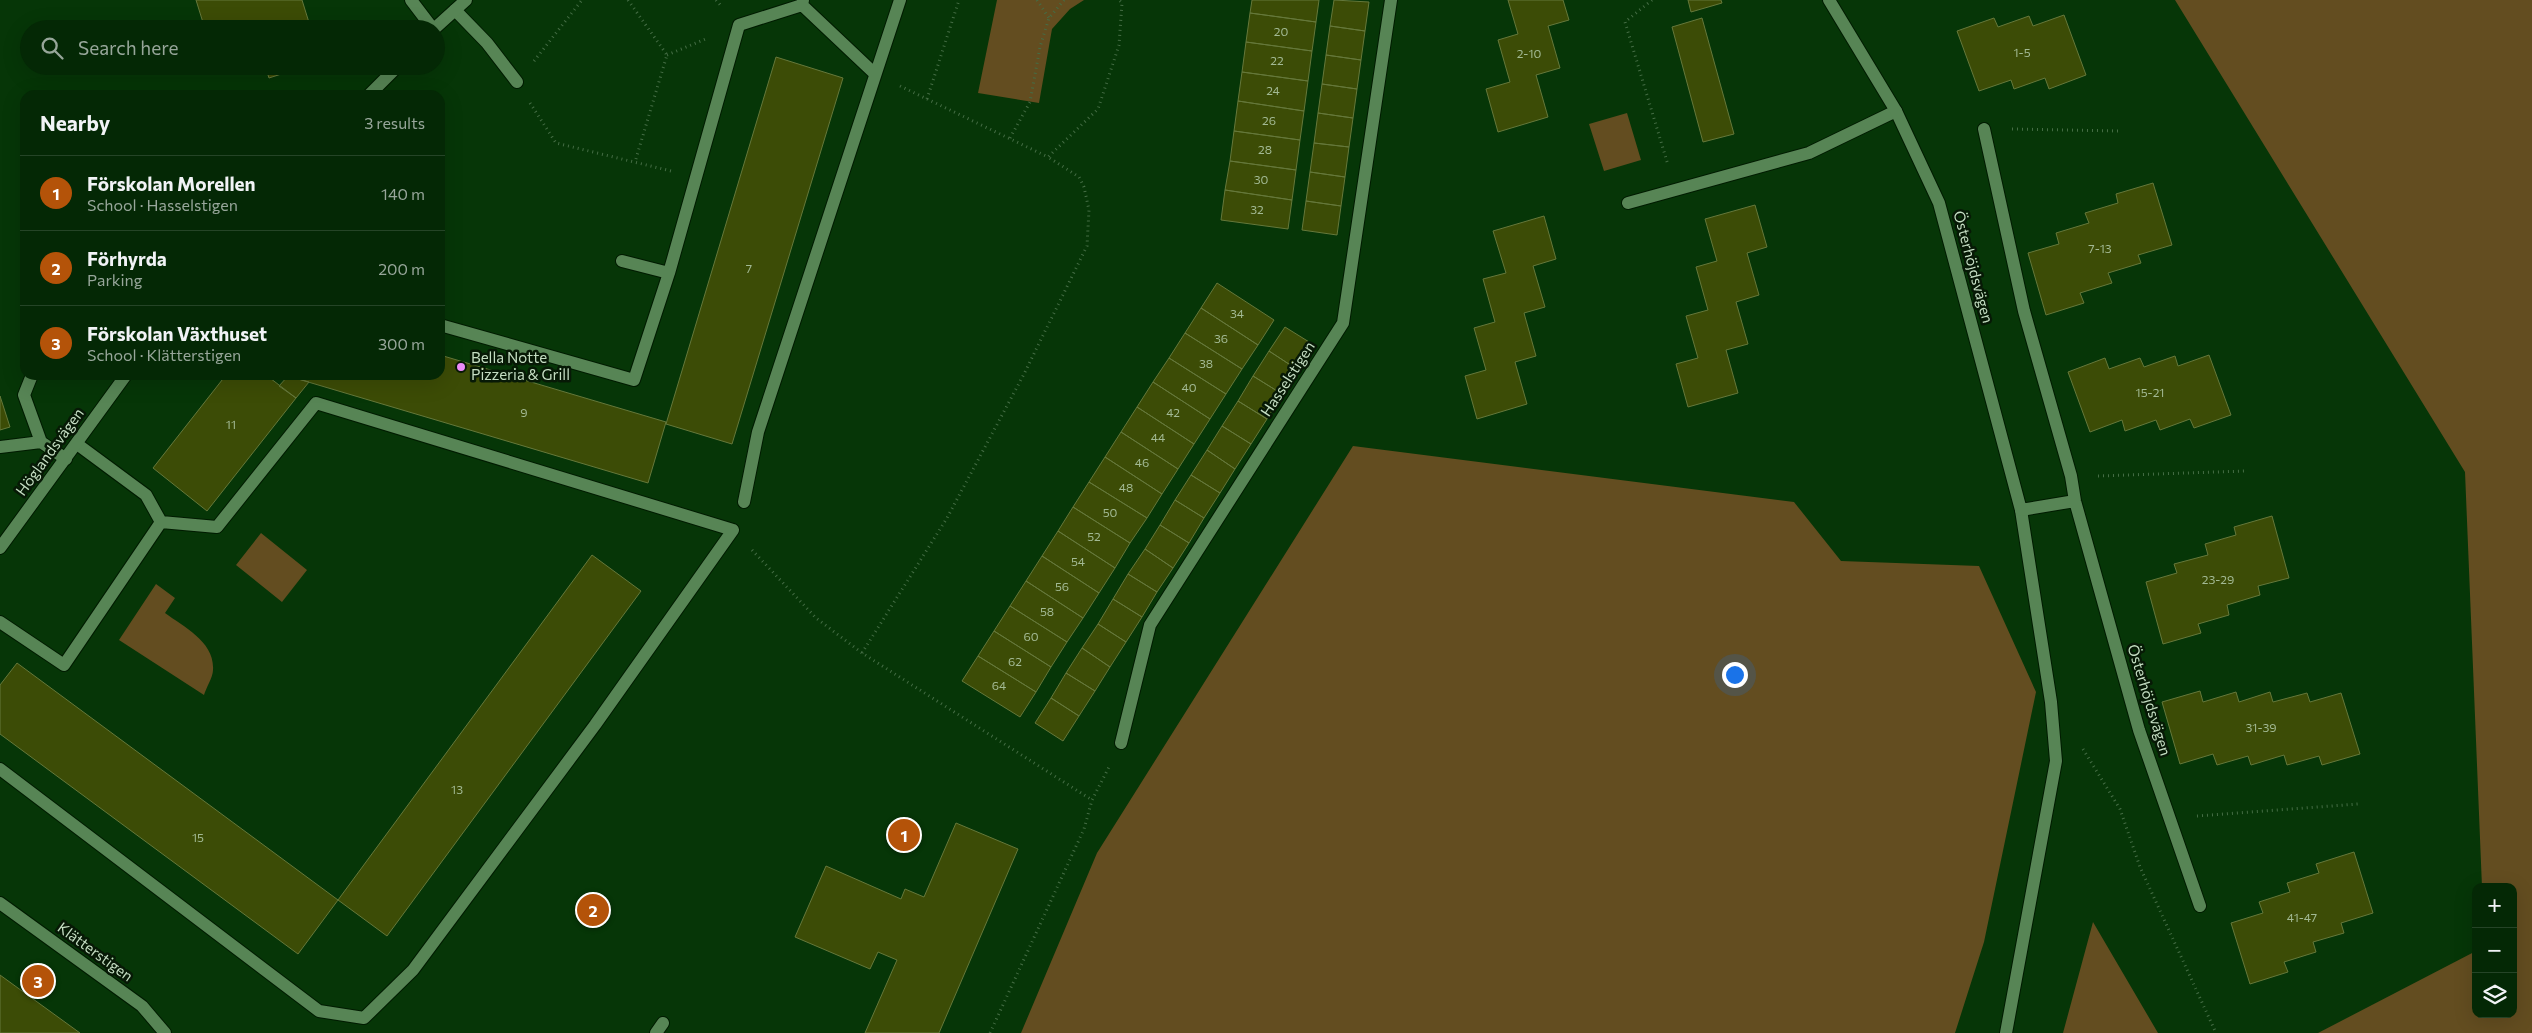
<!DOCTYPE html>
<meta charset="utf-8">
<style>
:root{--surface:#042805;--page:#123413;--text:#f1f3f6;--muted:#97a69a;--line:#254427;--accent:#b45309}
body{margin:0;font-family:Commissioner,sans-serif;background:var(--page);color:var(--text)}
.controls{position:absolute;right:15px;bottom:15px;display:grid;overflow:hidden;border-radius:10px;box-shadow:0 5px 20px #0002}
.controls button{width:45px;height:45px;display:grid;place-items:center;padding:0;border:0;border-bottom:1px solid var(--line);background:var(--surface);color:var(--text);font:25px sans-serif}
.you{position:absolute;left:1734px;top:674px;width:18px;height:18px;margin:-12px;border:4px solid #fff;border-radius:50%;background:#1a73e8;box-shadow:0 0 0 8px #1a73e833}
.badge{display:grid;place-items:center;width:32px;height:32px;border-radius:50%;background:var(--accent);color:#fff;font-size:16px;font-weight:700}
.pin{position:absolute;translate:-50% -50%;border:2px solid #fff;box-shadow:0 1px 5px #0006}
.list{margin:0;padding:0;list-style:none}
h2{display:flex;justify-content:space-between;align-items:center;height:65px;margin:0;padding:0 20px;font-size:21px}
h2 small{font-size:16px;font-weight:400;color:var(--muted)}
.list li{display:grid;grid-template-columns:32px 1fr auto;gap:15px;align-items:center;box-sizing:border-box;height:75px;padding:0 20px;border-top:1px solid var(--line)}
.list b{display:block;font-size:19px;white-space:nowrap}
.list p{margin:0;font-size:16px;white-space:nowrap;color:var(--muted)}
.list em{font-size:16px;font-style:normal;color:var(--muted)}
.icon{flex:none;width:28px;height:28px;fill:none;stroke:currentColor;stroke-width:2;stroke-linecap:round;stroke-linejoin:round}
.map{position:relative;flex:none;width:2532px;height:1033px;overflow:hidden}
.search{position:absolute;background:var(--surface);box-shadow:0 5px 20px #0002;left:20px;top:20px;width:425px;height:55px;display:flex;align-items:center;gap:12px;box-sizing:border-box;padding:0 18px;border-radius:28px;color:var(--muted);font-size:19px}
.panel{position:absolute;background:var(--surface);box-shadow:0 5px 20px #0002;left:20px;top:90px;width:425px;height:290px;border-radius:15px}
.map>svg:first-child{display:block}
</style>
<div class="map">
<svg width="2532" height="1033" viewBox="0 0 2532 1033">
<rect width="100%" height="100%" fill="#063607"/>
<path fill="#634d20" d="M997 0H1084L1070 9 1052 29 1039 103 978 93Z
M2175 0H2532V1033H2318L2476 951V1014H2513V887H2482L2465 472Z
M1627 113 1641 160 1604 171 1589 124Z
M1353 446 1794 502 1841 561 1979 566 2036 692 1984 942 1955 1033H1021L1097 853Z
M261 533 307 570 282 602 236 565Z
M156 584 175 598 165 613C184 627 215 642 213 670 213 677 206 688 204 695L119 640Z
M2093 922 2158 1033H2063Z"/>
<path fill="#3c4c06" stroke="#65783b" d="M196 0H302L311 29H205Z
M1252 0H1319L1316 22 1250 13Z
M1334 0 1369 2 1365 31 1330 26Z
M1508 0H1563L1569 20 1548 26 1560 68 1536 75 1548 117 1498 132 1486 89 1510 82 1498 40 1518 34Z
M1688 0H1721L1722 3 1691 12Z
M1250 13 1316 22 1312 51 1246 42Z
M2064 15 2086 75 2049 89 2045 78 2014 89 2011 80 1979 91 1957 31 1994 18 1998 27 2029 16 2033 26Z
M1702 18 1734 134 1703 142 1672 27Z
M1330 26 1365 31 1361 60 1326 55Z
M1246 42 1312 51 1308 81 1242 72Z
M1326 55 1361 60 1357 89 1322 84Z
M776 57 843 78 732 444 666 424Z
M217 66H243L219 74Z
M265 66H306L269 78Z
M1242 72 1308 81 1304 111 1238 101Z
M1322 84 1357 89 1353 118 1318 113Z
M1238 101 1304 111 1300 140 1234 131Z
M1318 113 1353 118 1349 147 1314 143Z
M1234 131 1300 140 1296 170 1230 161Z
M1314 143 1349 147 1345 177 1310 172Z
M1230 161 1296 170 1292 200 1225 190Z
M1310 172 1345 177 1341 206 1306 201Z
M2153 183 2172 245 2138 255 2141 263 2108 273 2112 283 2080 293 2084 303 2046 315 2028 253 2059 244 2056 233 2089 223 2085 213 2118 203 2116 194Z
M1225 190 1292 200 1288 229 1221 220Z
M1306 201 1341 206 1337 235 1302 230Z
M1755 205 1767 247 1747 253 1759 295 1736 302 1748 344 1726 350 1738 393 1688 407 1676 364 1698 358 1686 316 1708 310 1696 267 1717 261 1705 219Z
M1544 216 1556 259 1533 266 1545 307 1524 313 1536 356 1515 362 1527 404 1477 419 1465 376 1486 370 1474 328 1495 322 1483 279 1506 273 1493 231Z
M1217 283 1274 320 1258 345 1201 308Z
M1201 308 1258 345 1242 369 1185 333Z
M1285 327 1314 345 1298 370 1269 351Z
M1185 333 1242 369 1226 394 1169 358Z
M1269 351 1298 370 1282 394 1253 376Z
M440 355 666 422 648 483 288 376 440 375Z
M2209 355 2231 415 2194 428 2190 419 2160 430 2156 420 2125 431 2122 420 2090 432 2068 372 2105 358 2109 369 2140 358 2144 367 2175 356 2178 366Z
M1169 358 1226 394 1210 419 1153 382Z
M226 375H266L296 398 207 511 153 468Z
M288 376 309 382 296 398 279 386Z
M1253 376 1282 394 1267 419 1238 401Z
M1153 382 1210 419 1194 444 1137 407Z
M0 396 10 427 0 430Z
M1238 401 1267 419 1251 444 1222 426Z
M1137 407 1194 444 1178 469 1121 432Z
M1222 426 1251 444 1235 469 1207 450Z
M1121 432 1178 469 1162 494 1105 457Z
M1207 450 1235 469 1220 493 1191 475Z
M1105 457 1162 494 1147 518 1089 482Z
M1191 475 1220 493 1204 518 1175 500Z
M1089 482 1147 518 1130 543 1073 507Z
M1175 500 1204 518 1189 543 1160 525Z
M1073 507 1130 543 1115 568 1058 531Z
M2272 516 2289 578 2258 586 2260 595 2227 605 2229 615 2198 624 2201 633 2163 644 2146 582 2177 573 2174 564 2208 555 2205 544 2236 535 2234 527Z
M1160 525 1189 543 1173 568 1145 549Z
M1058 531 1115 568 1099 593 1042 556Z
M1145 549 1173 568 1157 592 1128 574Z
M592 555 641 591 387 936 338 900Z
M1042 556 1099 593 1083 618 1026 581Z
M1128 574 1157 592 1142 617 1113 599Z
M1026 581 1083 618 1067 642 1010 606Z
M1113 599 1142 617 1126 642 1098 624Z
M1010 606 1067 642 1051 667 994 631Z
M1098 624 1126 642 1110 667 1082 648Z
M994 631 1051 667 1036 692 978 656Z
M1082 648 1110 667 1095 691 1066 673Z
M978 656 1036 692 1020 717 962 681Z
M17 663 338 900 298 954 0 734V685Z
M1066 673 1095 691 1079 716 1051 698Z
M2200 691 2203 702 2236 692 2239 702 2270 692 2273 702 2307 693 2310 702 2341 693 2360 754 2322 765 2319 756 2287 765 2284 755 2251 765 2248 756 2217 765 2213 754 2180 764 2162 702Z
M1051 698 1079 716 1063 741 1035 723Z
M956 823 1018 849 939 1033H865L897 960 878 952 870 969 795 937 826 866 901 899 905 889 924 897Z
M2354 852 2373 913 2341 923 2344 933 2313 942 2316 952 2284 962 2288 972 2250 984 2231 923 2263 913 2259 902 2290 892 2287 883 2319 873 2316 864Z
M0 975 80 1033H0Z"/>
<g fill="none" stroke-linecap="round" stroke-linejoin="round">
<g stroke="#001b00" stroke-width="14">
<path id="lane" d="M803 0 802 5 874 73
M455 10 487 43 517 82
M1628 203 1809 153 1896 111
M622 261 669 273
M440 325 634 380 669 273 739 25 802 5
M32 375 24 395 41 442 66 459
M0 447 41 442
M744 502 758 432 900 0
M0 622 64 665 161 522 146 495 77 444
M0 769 319 1011 364 1018 413 970 595 725 733 530 316 403 217 527 161 522
M656 1033 663 1023
M2006 1033 2056 761 2051 702 2021 510"/>
</g>
<g stroke="#001b00" stroke-width="14">
<path id="street" d="M411 0 433 29
M1829 0 1896 111 1939 203 2021 510 2075 501
M434 29 466 0
M369 95 398 66
M1984 129 2024 311 2071 476 2075 501 2139 730 2200 906
M0 548 126 375
M1121 743 1150 625 1343 323 1391 0
M0 903 142 1006 165 1033"/>
</g>
<path stroke="#456d45" stroke-width="3" stroke-dasharray="1 4" stroke-linecap="butt" d="M628 0 667 55 635 162
M716 0 722 7
M1037 0 1049 18
M1652 0 1625 22 1668 165
M667 55 708 38
M534 61 582 0
M900 86 927 99 959 0
M927 99 1048 157 1098 109 1119 45 1122 3 1119 0
M530 103 556 143 671 171
M2012 129 2119 131
M1010 138 1030 102 1040 47 1049 18 1064 0
M2098 476 2245 471
M752 550 816 618 862 653 1092 800
M862 653 947 518 1024 374 1087 246 1089 210 1084 187 1079 177 1048 157
M2083 749 2120 809 2140 867 2216 1033
M2197 816 2358 804
M990 1033 1084 829 1092 800 1109 767"/>
<use href="#lane" stroke="#578555" stroke-width="12"/>
<use href="#street" stroke="#578555" stroke-width="12"/>
</g>
<circle fill="#ed8cf9" stroke="#071906" stroke-width="2" cx="461" cy="367" r="5"/>
<g text-anchor="middle" stroke-width="5" stroke-linejoin="round" paint-order="stroke">
<g font-size="12" fill="#a2b993">
<text x="1281" y="36">20</text>
<text x="2022" y="57">1-5</text>
<text x="1529" y="58">2-10</text>
<text x="1277" y="65">22</text>
<text x="1273" y="95">24</text>
<text x="1269" y="125">26</text>
<text x="1265" y="154">28</text>
<text x="1261" y="184">30</text>
<text x="1257" y="214">32</text>
<text x="2100" y="253">7-13</text>
<text x="749" y="273">7</text>
<text x="1237" y="318">34</text>
<text x="1221" y="343">36</text>
<text x="1206" y="368">38</text>
<text x="1189" y="392">40</text>
<text x="2150" y="397">15-21</text>
<text x="524" y="417">9</text>
<text x="1173" y="417">42</text>
<text x="231" y="429">11</text>
<text x="1158" y="442">44</text>
<text x="1142" y="467">46</text>
<text x="1126" y="492">48</text>
<text x="1110" y="517">50</text>
<text x="1094" y="541">52</text>
<text x="1078" y="566">54</text>
<text x="2218" y="584">23-29</text>
<text x="1062" y="591">56</text>
<text x="1047" y="616">58</text>
<text x="1031" y="641">60</text>
<text x="1015" y="666">62</text>
<text x="999" y="690">64</text>
<text x="2261" y="732">31-39</text>
<text x="457" y="794">13</text>
<text x="198" y="842">15</text>
<text x="2302" y="922">41-47</text>
</g>
<g font-size="15" fill="#c4ddc2" stroke="#071906">
<text transform="translate(1973 267) rotate(75)" y="5">Österhöjdsvägen</text>
<text transform="translate(1288 379) rotate(-57)" y="5">Hasselstigen</text>
<text transform="translate(50 452) rotate(-54)" y="5">Höglandsvägen</text>
<text transform="translate(2149 700) rotate(73)" y="5">Österhöjdsvägen</text>
<text transform="translate(95 952) rotate(36)" y="5">Klätterstigen</text>
</g>
<g font-size="15" fill="#c4ddc2" stroke="#071906" text-anchor="start">
<text x="471" y="363">Bella Notte<tspan x="471" dy="17">Pizzeria &amp; Grill</tspan></text>
</g>
</g>
</svg>
<div class="controls">
<button>+</button>
<button>−</button>
<button><svg class="icon" aria-label="layers" viewBox="0 0 24 24"><path d="M12 4l9 5-9 5-9-5zM3 14l9 5 9-5"/></svg></button>
</div>
<div class="you"></div>
<div class="pin badge" style="left:904px;top:835px">1</div>
<div class="pin badge" style="left:593px;top:910px">2</div>
<div class="pin badge" style="left:38px;top:981px">3</div>
<div class="search"><svg class="icon" aria-label="search" viewBox="0 0 24 24"><circle cx="10" cy="10" r="6"/><path d="M15 15l6 6"/></svg>Search here</div>
<section class="panel">
<h2>Nearby<small>3 results</small></h2>
<ul class="list">
<li><span class="badge">1</span><div><b>Förskolan Morellen</b><p>School · Hasselstigen</p></div><em>140 m</em></li>
<li><span class="badge">2</span><div><b>Förhyrda</b><p>Parking</p></div><em>200 m</em></li>
<li><span class="badge">3</span><div><b>Förskolan Växthuset</b><p>School · Klätterstigen</p></div><em>300 m</em></li>
</ul>
</section>
</div>
